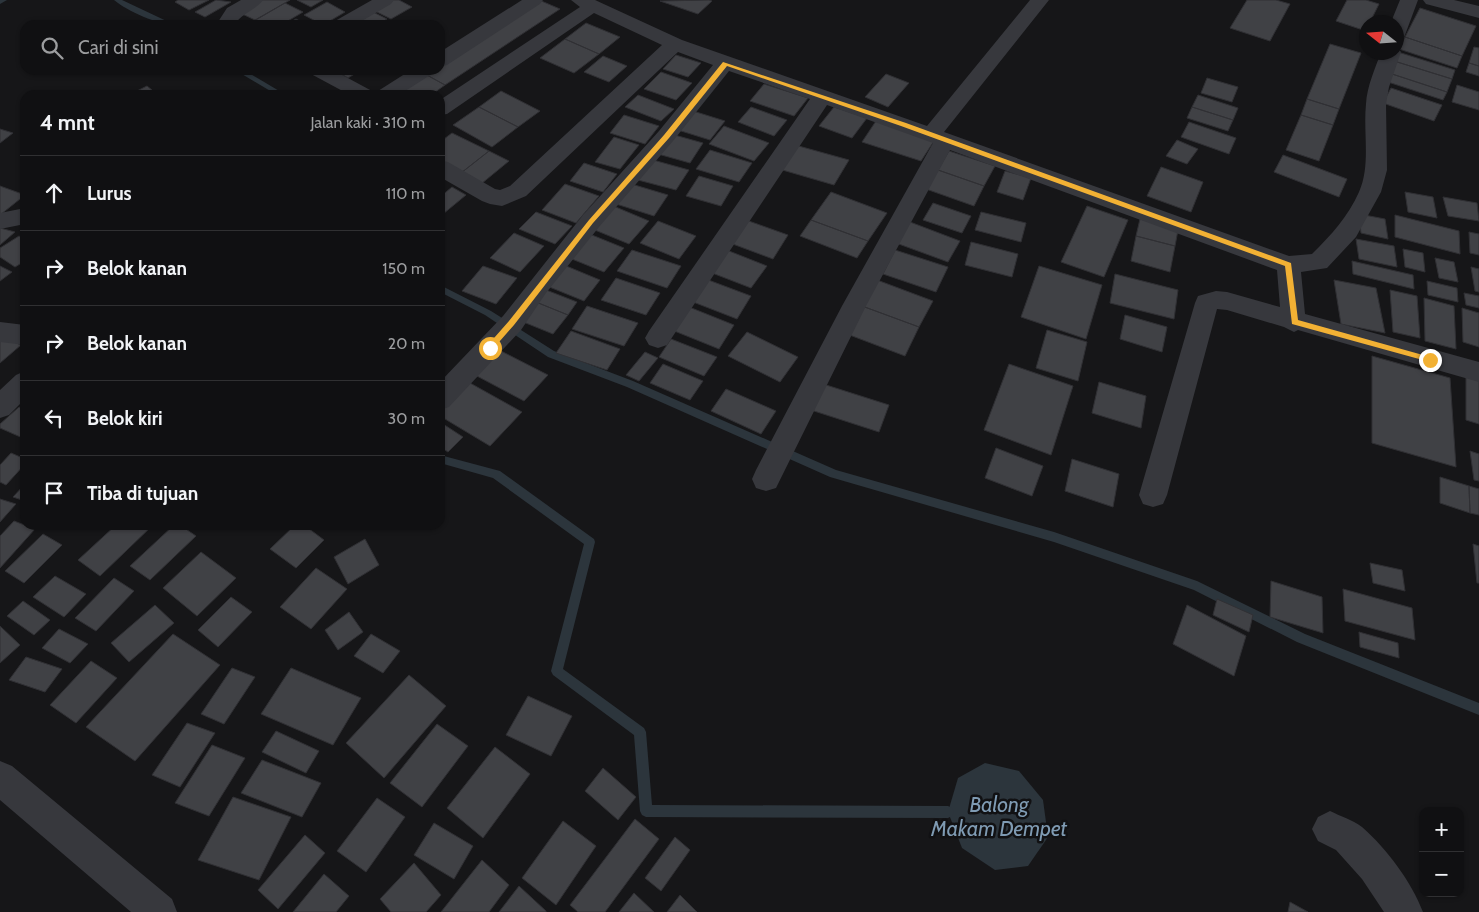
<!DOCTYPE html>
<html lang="id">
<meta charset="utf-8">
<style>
:root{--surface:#101012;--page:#19191b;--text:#f1f3f6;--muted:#9c9d9f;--line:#303032}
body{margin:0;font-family:Cabin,sans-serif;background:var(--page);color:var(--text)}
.controls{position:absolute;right:15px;bottom:15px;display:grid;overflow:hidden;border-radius:10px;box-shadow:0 1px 4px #0004}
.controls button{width:45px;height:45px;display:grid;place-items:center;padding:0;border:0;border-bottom:1px solid var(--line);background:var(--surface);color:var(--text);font:25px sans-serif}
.compass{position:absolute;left:1359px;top:15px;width:45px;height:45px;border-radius:50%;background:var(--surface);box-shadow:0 1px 4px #0004;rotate:287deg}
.stop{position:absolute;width:15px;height:15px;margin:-11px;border:4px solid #f2b134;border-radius:50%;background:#fff}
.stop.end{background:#f2b134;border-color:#fff;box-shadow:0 1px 5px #0008}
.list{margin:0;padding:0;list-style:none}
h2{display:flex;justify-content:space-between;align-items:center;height:65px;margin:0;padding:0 20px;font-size:21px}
h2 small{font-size:16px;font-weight:400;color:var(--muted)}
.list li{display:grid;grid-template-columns:32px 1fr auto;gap:15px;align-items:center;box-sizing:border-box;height:75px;padding:0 20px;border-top:1px solid var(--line)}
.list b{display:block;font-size:19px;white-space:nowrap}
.list em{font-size:16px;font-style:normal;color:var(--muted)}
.icon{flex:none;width:28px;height:28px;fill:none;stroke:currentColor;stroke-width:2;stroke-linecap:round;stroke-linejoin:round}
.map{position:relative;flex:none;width:1479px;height:912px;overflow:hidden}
.search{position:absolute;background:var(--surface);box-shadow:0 1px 4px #0004;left:20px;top:20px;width:425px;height:55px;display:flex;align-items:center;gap:12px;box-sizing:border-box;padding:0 18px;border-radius:15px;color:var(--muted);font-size:19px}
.panel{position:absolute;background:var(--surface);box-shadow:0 1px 4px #0004;left:20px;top:90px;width:425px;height:440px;border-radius:15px}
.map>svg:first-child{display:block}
</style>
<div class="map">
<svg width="1479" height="912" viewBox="0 0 1479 912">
<rect width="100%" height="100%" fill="#161618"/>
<path fill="#2c353c" d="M985 763 1019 771 1043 800 1048 837 1028 866 995 870 962 848 948 812 958 778Z"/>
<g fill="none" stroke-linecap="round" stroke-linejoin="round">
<path fill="#2c353c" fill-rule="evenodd" d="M0 0H7L0 4Z
M114 0H122L175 25C159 25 127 11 114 0Z
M235 70H244L286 95H277Z
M440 285 491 311 554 351 633 381 836 470 1054 532 1197 581 1305 634 1479 703V715L1297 642 1194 590 1054 542 830 477 627 387 548 357 485 315 440 292Z
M440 455 500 471 594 539 595 542 563 669 644 728 646 732 652 805 948 806 952 808 954 812 952 816 948 818 646 817 642 815 640 811 634 735 553 675 551 671 584 544 493 478 440 463Z"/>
</g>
<path fill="#404145" stroke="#303034" d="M178 0H209L189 10 175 2Z
M216 0 231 2 205 17 195 12Z
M259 0H290L255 20 238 12Z
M297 0H323L311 7Z
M390 0H399L412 7 391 19 373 10Z
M539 0 560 9 445 85 425 74 431 70H440V64Z
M709 0 712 1 698 14 660 1Z
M1247 0H1276L1290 4 1270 41 1230 28Z
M1347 0H1366L1379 4 1370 22H1366V31L1336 21Z
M327 2 345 12 323 25 304 15Z
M285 3 303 12 281 25H261L254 21Z
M1420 8 1476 26 1462 56 1405 37Z
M373 12 387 19 377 25H349Z
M296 19 307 25H285Z
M586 23 620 37 599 54 565 39Z
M1405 37 1462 56 1457 68 1399 49Z
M565 39 599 54 574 73 540 58Z
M1330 44 1361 53 1339 109 1307 99Z
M1474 47 1479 48V66L1469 63Z
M1398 52 1455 70 1452 79 1394 61Z
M676 55 701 63 688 77 663 69Z
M603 56 627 66 609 82 584 72Z
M1394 61 1452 79 1447 92 1389 73Z
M1469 63 1479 66V76L1466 72Z
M335 70H361L348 78Z
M661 72 692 83 676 100 644 89Z
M1389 73 1447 92 1443 100 1385 81Z
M425 74 445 85 431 95H396Z
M886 74 909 83 888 107 865 97Z
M1207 78 1238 87 1232 102 1201 93Z
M764 84 808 98 794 116 750 101Z
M1457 85 1479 92V110L1452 102Z
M147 86 158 95H129Z
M1391 88 1442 105 1434 121 1383 103Z
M501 91 540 111 518 127 479 107Z
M638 95 674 109 661 121 625 107Z
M1198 95 1238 108 1233 120 1192 107Z
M1307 99 1339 109 1333 125 1301 115Z
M479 107 518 127 492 147 453 125Z
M751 107 787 120 774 136 738 122Z
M834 107 867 118 852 138 819 126Z
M1192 107 1233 120 1228 131 1187 118Z
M693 111 725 121 710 140 678 130Z
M624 115 659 126 645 144 610 133Z
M1301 115 1333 125 1319 161 1286 150Z
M876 121 934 141 921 161 862 142Z
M1189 122 1236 138 1229 154 1181 137Z
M724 126 769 143 754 161 709 144Z
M0 129 13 133 0 143Z
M452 133 489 151 461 173 440 162V142Z
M671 134 703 143 690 163 658 154Z
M614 137 639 145 620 169 595 162Z
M1177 140 1198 149 1187 164 1166 156Z
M795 145 849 160 834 185 779 169Z
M710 150 752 163 739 182 696 169Z
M489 151 509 161 481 184 461 173Z
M949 151 995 166 984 186 938 170Z
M1283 155 1347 179 1339 197 1274 172Z
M653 160 689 170 676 190 638 180Z
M584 163 617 174 603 192 570 181Z
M1161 167 1203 182 1191 212 1147 196Z
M938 170 984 186 974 206 926 189Z
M1005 171 1031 178 1023 200 997 192Z
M699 176 733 186 721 206 686 196Z
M628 183 668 195 654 216 613 203Z
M565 184 599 196 576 223 542 210Z
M0 186 25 195 0 215Z
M452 187 466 195 443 214 440 213V197Z
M831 192 887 213 868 241 811 220Z
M1405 192 1433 197 1437 218 1408 212Z
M1443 197 1477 203 1479 221 1448 216Z
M933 203 971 216 962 233 923 220Z
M611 205 649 221 629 244 590 228Z
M1087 206 1128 220 1104 277 1061 262Z
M536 212 572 226 555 244 519 229Z
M981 212 1026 223 1021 242 975 230Z
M1359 214 1385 219 1388 239 1361 233Z
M1395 215 1459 231 1460 254 1395 237Z
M1140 219 1178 230 1175 246 1136 236Z
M746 220 788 235 773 259 730 243Z
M811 220 868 241 857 258 800 236Z
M658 221 696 236 679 259 640 243Z
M910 222 960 241 948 262 896 243Z
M0 228 15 232 0 245Z
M1469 232 1479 234V255L1470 253Z
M514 233 544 246 520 272 490 258Z
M587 233 624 248 604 272 567 257Z
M19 236 25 240V261L15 267 0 257V248Z
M1136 236 1175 246 1170 272 1131 261Z
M1356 239 1394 246 1397 267 1359 259Z
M971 242 1018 254 1012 277 965 265Z
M724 249 767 266 751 288 707 271Z
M1403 249 1423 253 1425 272 1405 267Z
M632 250 681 266 667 288 617 271Z
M895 250 948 267 936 292 883 274Z
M1435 258 1454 262 1458 282 1439 278Z
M1352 261 1413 275 1414 289 1353 274Z
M559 263 600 280 584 301 542 284Z
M0 266 12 272 0 281Z
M483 266 517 278 496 304 462 291Z
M1039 266 1102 285 1086 339 1021 317Z
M1471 267 1479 269V292L1475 291Z
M1115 274 1178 290 1174 319 1110 303Z
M616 278 660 293 646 315 601 300Z
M703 278 751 296 737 319 688 300Z
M877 280 933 301 919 327 862 306Z
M1334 280 1376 288 1385 333 1341 324Z
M1427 281 1457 288 1458 302 1428 295Z
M541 288 577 302 568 315 531 300Z
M1390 290 1417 296 1420 338 1393 332Z
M1464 293 1479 296V308L1466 305Z
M1424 298 1454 306 1456 349 1425 341Z
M531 300 568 315 553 334 516 319Z
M684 305 734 325 719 349 667 328Z
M587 306 638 323 624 346 572 329Z
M862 306 919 327 905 356 847 334Z
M1462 308 1479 313V347L1463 342Z
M1125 315 1167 327 1162 352 1120 339Z
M1047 330 1087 342 1078 381 1036 368Z
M571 331 620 349 607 370 556 353Z
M747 332 798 357 780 382 728 356Z
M0 336 21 345 0 363Z
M671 339 717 357 704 376 659 357Z
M499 350 548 375 524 401 475 375Z
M645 352 658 358 639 381 626 375Z
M1372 356 1450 378 1456 467 1372 443Z
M663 364 703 381 690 400 650 383Z
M1009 364 1073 386 1051 455 984 430Z
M1466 377 1479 381V424L1466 420Z
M1099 382 1146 396 1141 428 1092 413Z
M470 383 522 412 490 446 440 416V413Z
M823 384 889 405 879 432 811 410Z
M726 389 776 411 761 434 711 411Z
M19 407 25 409V439L0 428V424Z
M440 422 463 437 448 452 440 447Z
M996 448 1043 466 1032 496 985 478Z
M1470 451 1479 454V481L1474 480Z
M11 453 25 459V464L6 485 0 482V465Z
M1072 459 1119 474 1113 507 1065 491Z
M1440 477 1469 486 1470 513 1440 503Z
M25 484V501L13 497Z
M1469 486 1479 489V515L1470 513Z
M0 499 16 504 0 522Z
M14 521 35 529 0 568V536Z
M116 525H153L100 576 78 560Z
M174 525H180L196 536 150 580 130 566Z
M295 525H304L324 540 296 568 270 549Z
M43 534 62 545 24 583 5 571Z
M365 539 379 565 348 584 334 557Z
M1473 544 1479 546V583H1477Z
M201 552 236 578 197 616 163 588Z
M1370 563 1402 570 1405 591 1373 583Z
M316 568 347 589 311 629 280 607Z
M55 576 86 594 64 617 33 597Z
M114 578 134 591 96 631 75 618Z
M1271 581 1322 597 1323 633 1270 617Z
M1343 589 1412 608 1415 640 1345 621Z
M231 597 252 612 218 647 198 630Z
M1217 599 1253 615 1249 632 1213 615Z
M23 601 50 620 34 635 7 616Z
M155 605 174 623 129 662 111 643Z
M1187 605 1246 636 1234 676 1173 644Z
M349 612 363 632 338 650 325 630Z
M0 626 20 645 0 663Z
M59 629 88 644 70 663 42 648Z
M1359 632 1398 643 1399 658 1360 647Z
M173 634 220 665 135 761 86 727Z
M371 634 400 651 383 673 354 656Z
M26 657 62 669 45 692 9 680Z
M91 661 117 678 76 723 50 705Z
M232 668 255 677 224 724 201 714Z
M291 668 361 698 333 745 261 714Z
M409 675 446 706 384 778 346 743Z
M528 696 572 716 551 756 506 735Z
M187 723 215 733 180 787 152 775Z
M437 724 468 746 422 807 390 783Z
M276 731 319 751 306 773 262 752Z
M212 745 245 758 209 816 175 803Z
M495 747 530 774 483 838 447 808Z
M262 760 321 783 302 817 241 793Z
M603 768 636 797 618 820 585 791Z
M233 797 291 817 259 880 198 860Z
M377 798 405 817 366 872 337 851Z
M635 819 659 839 605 912H578L570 905Z
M563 821 596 846 556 905 522 878Z
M434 823 473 846 454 879 414 855Z
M305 835 325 853 278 909 258 890Z
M675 837 690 850 661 891 645 878Z
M482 860 509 885 489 912H441Z
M414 863 441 895 426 912H391L380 899Z
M324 874 349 896 336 912H293Z
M519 886 546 911V912H499Z
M634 893 654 912H619Z
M680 895 697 912H667Z
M1290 902 1308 912H1288Z"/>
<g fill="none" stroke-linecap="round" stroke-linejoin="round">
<path fill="#37383d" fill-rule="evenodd" d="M241 0H263C256 10 243 12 234 25H216L227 8Z
M372 0H394L391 4 355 25H333L335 21Z
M522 0H543L540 4 447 65 440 67V52Z
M571 0H595L682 40 927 126 1030 0H1049L944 132 1289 256 1312 254C1331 235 1348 217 1359 192 1371 165 1363 133 1366 104 1367 86 1375 69 1381 52H1396L1398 48 1401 52 1389 87 1386 104 1387 170 1381 192 1356 237 1327 268 1301 272 1305 314 1479 362V382L1298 330 1294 332 1284 327 1227 310 1217 309 1167 495 1163 504 1153 507 1143 504 1139 495 1195 303 1198 296 1216 291 1227 292 1280 307 1277 270 950 150 866 306 776 488 766 491 756 488 752 479 756 470 842 306 933 143 827 105 667 345 658 348 649 345 645 338 649 331 810 99 729 71 673 141 599 227 546 293 521 330 449 407 440 410V382L503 316 583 215 659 131 713 65 678 52 526 196 502 206 490 204 482 201 440 177V160L448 162 495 189 500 190 510 186 662 45 594 13 447 114 440 115V100L580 7Z
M1400 0H1418L1405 35 1403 39 1396 41V22H1391Z
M1423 0H1454L1479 6V18L1426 4Z
M308 70H333L372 91 375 95 378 91 411 70H435L432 74 399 95H350L311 74Z
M25 208V224L0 229V213Z
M0 322 25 325V345L0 342Z
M25 371V399L9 415 0 418V390L16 375Z
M0 761 12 766 172 899 177 912H131L0 800Z
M1330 811C1340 816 1353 820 1362 827 1387 849 1411 881 1423 912H1384L1362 879 1336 850 1318 841 1312 829 1318 817Z"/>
</g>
<path fill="#f2b134" d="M723 62 906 123 1291 263 1298 320 1430 357 1434 360 1430 362 1292 324 1285 266 901 126 727 66 669 138 593 223 514 325 492 350H487V346L509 321 589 220 664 135Z"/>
<g text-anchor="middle" stroke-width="5" stroke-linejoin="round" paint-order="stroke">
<g font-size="21" font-style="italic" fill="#7f9bb3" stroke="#111113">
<text x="999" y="812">Balong<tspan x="999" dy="24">Makam Dempet</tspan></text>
</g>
</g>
</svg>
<div class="controls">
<button>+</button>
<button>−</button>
</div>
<svg class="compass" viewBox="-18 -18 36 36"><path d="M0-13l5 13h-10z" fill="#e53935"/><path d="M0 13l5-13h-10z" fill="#9c9d9f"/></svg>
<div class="stop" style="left:490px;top:348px"></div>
<div class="stop end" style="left:1430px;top:360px"></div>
<div class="search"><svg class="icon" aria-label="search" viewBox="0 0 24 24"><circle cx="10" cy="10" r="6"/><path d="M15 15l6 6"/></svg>Cari di sini</div>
<section class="panel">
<h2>4 mnt<small>Jalan kaki · 310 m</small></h2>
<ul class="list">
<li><svg class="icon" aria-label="ahead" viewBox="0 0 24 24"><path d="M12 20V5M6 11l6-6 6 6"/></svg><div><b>Lurus</b></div><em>110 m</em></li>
<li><svg class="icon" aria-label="right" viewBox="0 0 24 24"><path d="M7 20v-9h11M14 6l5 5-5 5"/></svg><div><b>Belok kanan</b></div><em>150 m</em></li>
<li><svg class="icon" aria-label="right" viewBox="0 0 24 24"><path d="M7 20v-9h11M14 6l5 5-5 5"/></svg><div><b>Belok kanan</b></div><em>20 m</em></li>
<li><svg class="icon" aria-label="left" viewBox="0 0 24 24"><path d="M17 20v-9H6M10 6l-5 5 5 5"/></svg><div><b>Belok kiri</b></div><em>30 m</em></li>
<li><svg class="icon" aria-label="arrive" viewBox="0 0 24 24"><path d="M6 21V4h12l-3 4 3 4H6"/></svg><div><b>Tiba di tujuan</b></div></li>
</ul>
</section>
</div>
